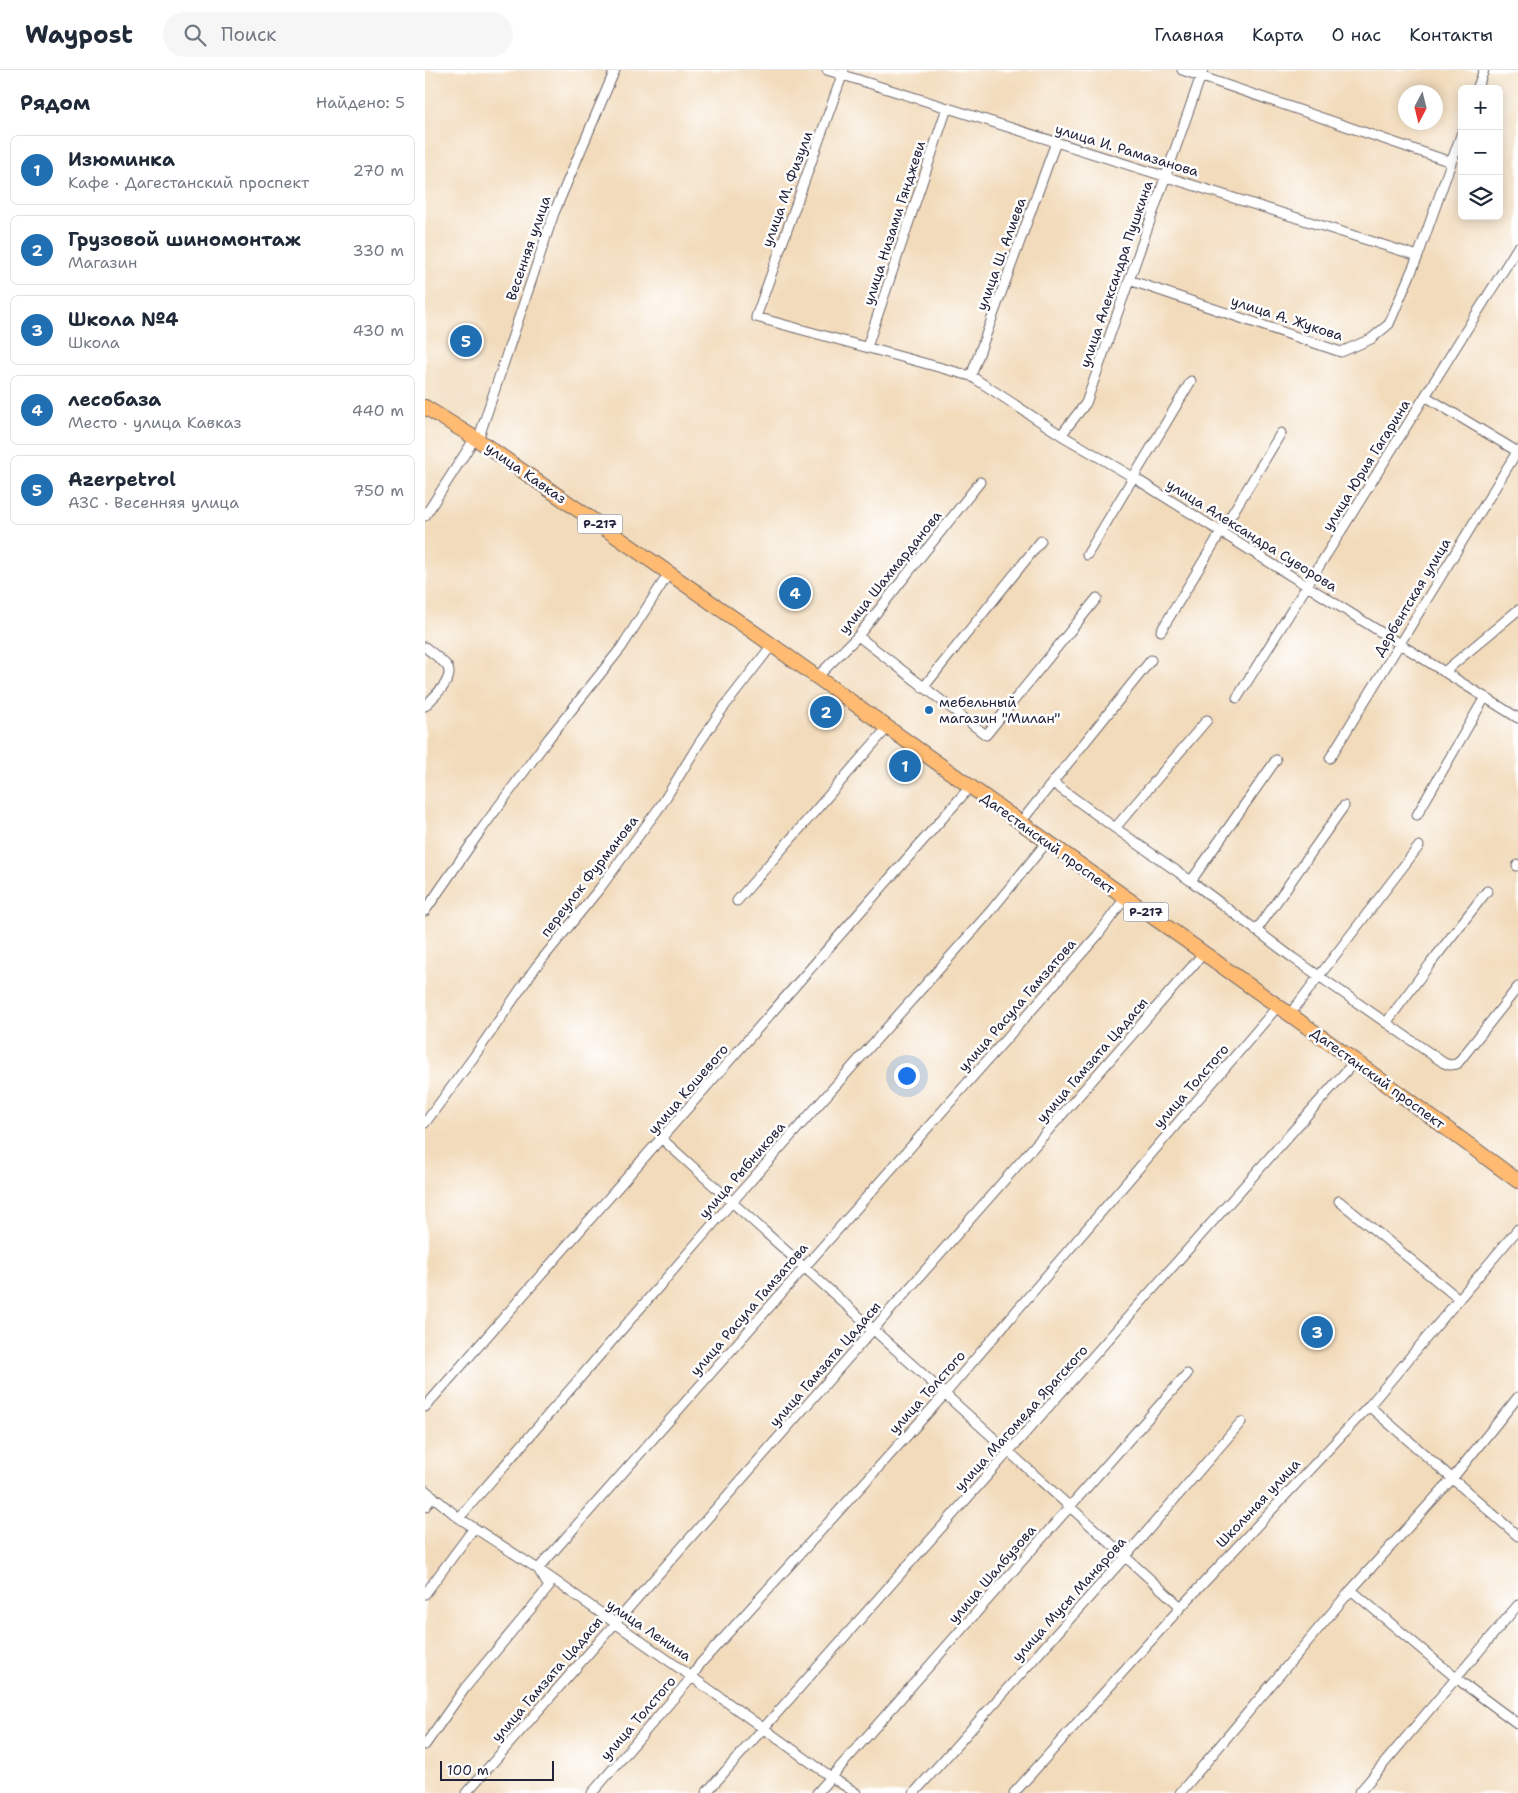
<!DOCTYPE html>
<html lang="ru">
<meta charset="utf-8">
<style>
:root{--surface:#fff;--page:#f6f6f7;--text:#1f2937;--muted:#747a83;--line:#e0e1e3;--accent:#1f6fb2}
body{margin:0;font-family:"Shantell Sans",sans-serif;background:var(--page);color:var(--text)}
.controls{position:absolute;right:15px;top:15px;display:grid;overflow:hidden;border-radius:8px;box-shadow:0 2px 12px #0003}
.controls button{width:45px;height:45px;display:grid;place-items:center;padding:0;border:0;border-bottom:1px solid var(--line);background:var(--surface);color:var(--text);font:25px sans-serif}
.compass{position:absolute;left:973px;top:15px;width:45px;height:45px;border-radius:50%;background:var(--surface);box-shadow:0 2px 12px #0003;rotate:187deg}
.scale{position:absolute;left:15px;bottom:12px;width:114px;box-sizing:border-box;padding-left:5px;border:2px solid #22223b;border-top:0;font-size:14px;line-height:18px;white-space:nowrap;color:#22223b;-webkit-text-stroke:4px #fff;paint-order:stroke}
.you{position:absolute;left:481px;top:1005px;width:18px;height:18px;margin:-12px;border:4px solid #fff;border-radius:50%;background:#1a73e8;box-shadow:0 0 0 8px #1a73e833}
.badge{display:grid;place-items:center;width:32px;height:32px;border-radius:50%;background:var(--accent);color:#fff;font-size:16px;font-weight:700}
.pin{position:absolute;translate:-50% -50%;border:2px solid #fff;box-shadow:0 1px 5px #0006}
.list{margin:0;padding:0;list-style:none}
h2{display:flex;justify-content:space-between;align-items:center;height:65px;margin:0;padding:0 20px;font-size:21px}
h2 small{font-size:16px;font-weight:400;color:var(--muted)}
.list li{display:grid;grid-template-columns:32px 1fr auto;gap:15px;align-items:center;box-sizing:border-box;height:70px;margin:0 10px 10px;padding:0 10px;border:1px solid var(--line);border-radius:8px}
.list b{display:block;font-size:19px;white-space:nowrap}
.list p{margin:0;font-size:16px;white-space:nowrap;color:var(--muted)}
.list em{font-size:16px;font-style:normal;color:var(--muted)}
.icon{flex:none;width:28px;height:28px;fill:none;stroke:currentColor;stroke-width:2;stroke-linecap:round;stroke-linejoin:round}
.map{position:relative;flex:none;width:1093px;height:1723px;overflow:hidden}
header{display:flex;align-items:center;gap:30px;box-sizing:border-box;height:70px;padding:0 25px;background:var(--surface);border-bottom:1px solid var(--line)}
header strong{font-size:24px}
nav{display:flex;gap:28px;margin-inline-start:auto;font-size:18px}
.search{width:350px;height:45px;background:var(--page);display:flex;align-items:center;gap:12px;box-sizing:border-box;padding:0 18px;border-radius:28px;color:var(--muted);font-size:19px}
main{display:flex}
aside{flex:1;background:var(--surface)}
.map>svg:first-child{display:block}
</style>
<header>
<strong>Waypost</strong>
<div class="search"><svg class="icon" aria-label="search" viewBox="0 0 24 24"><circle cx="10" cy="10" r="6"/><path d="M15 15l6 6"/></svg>Поиск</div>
<nav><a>Главная</a><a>Карта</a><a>О нас</a><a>Контакты</a></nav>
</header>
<main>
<aside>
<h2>Рядом<small>Найдено: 5</small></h2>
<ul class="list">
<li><span class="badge">1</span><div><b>Изюминка</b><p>Кафе · Дагестанский проспект</p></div><em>270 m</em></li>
<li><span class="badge">2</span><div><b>Грузовой шиномонтаж</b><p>Магазин</p></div><em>330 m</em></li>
<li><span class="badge">3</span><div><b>Школа №4</b><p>Школа</p></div><em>430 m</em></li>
<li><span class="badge">4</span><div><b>лесобаза</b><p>Место · улица Кавказ</p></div><em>440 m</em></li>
<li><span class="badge">5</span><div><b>Azerpetrol</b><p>АЗС · Весенняя улица</p></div><em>750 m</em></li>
</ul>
</aside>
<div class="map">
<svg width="1093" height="1723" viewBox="0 0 1093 1723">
<rect width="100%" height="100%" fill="#fff"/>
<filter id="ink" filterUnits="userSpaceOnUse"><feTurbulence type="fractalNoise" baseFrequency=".02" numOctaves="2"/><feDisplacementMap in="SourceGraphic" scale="10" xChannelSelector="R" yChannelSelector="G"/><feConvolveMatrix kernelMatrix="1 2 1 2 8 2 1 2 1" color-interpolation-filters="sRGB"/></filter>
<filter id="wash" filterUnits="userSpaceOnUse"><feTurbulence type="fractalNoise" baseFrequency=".0096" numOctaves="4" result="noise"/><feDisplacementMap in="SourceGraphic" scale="20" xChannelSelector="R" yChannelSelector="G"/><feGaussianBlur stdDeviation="1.12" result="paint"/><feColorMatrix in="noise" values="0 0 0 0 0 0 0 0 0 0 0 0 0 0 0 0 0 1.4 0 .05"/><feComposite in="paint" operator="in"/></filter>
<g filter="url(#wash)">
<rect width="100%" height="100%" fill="#f2dbbb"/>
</g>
<g filter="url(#ink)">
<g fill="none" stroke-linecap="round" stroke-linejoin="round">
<g stroke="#6b6368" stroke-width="11">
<path id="minor" d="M402 0 993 186
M419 0 331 247 546 306 636 365 708 407 1093 648
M757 0 1026 92
M1052 19 1059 0
M704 210 916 282 946 269 964 254 993 186 1037 62
M442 277 522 38
M546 306 631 72
M1000 326 1093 382
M636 365 661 333 778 0
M53 370 129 143 190 0
M0 446 50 368
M662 485 766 311
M736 561 856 363
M433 566 561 665 672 528
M0 577C7 583 16 589 22 596 31 609 8 627 0 636
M1019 602 1093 540
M392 607 433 566 555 412
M498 618 616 471
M812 628 1093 177
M905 688 1093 380
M628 713 690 758 782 650
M992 745 1060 627
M595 753 726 590
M690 758 766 811 868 888 1019 993 1025 995 1032 994 1093 917
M1092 796 1093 795
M766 811 851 690
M312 831 463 657
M0 841 56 760 124 668 196 578 244 503
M831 861 919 736
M865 944 994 776
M961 953 1005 894 1062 821
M0 1053 48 988 110 898 175 818 237 734 273 675 296 641 347 575
M237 1069 756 1537
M914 1131 1034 1229
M944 1336 1093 1466
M0 1337 545 717
M0 1420 34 1448 113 1499 267 1607 406 1707 431 1723
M0 1437 8 1426
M34 1448 307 1132 564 843 622 772
M926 1520 1031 1608 1093 1654
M0 1524 49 1458
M0 1675 40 1618 124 1517 113 1499 672 866 700 828
M41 1723 779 883
M167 1723 267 1607 275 1594 520 1324 853 936
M281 1723 930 991
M392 1723 762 1304
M489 1723 700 1487 816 1352
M589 1723 756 1537 944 1336 1093 1159
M755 1723 926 1520 1027 1409 1093 1327
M934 1723 1093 1535"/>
</g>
<g stroke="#6b6368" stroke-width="16">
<path id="highway" d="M0 337 53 370 347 575 930 991 1093 1111"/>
</g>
<use href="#minor" stroke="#fff" stroke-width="9"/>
<use href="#highway" stroke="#ffbb71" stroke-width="14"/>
</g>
</g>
<circle fill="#1f6fb2" stroke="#fff" stroke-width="2" cx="504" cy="640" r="5"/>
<g text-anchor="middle" stroke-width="5" stroke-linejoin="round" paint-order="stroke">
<g fill="#fff" stroke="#646476" stroke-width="1">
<rect x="152.5" y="444.5" width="45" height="19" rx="4"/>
<rect x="698.5" y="832.5" width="45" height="19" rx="4"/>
</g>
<g font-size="12" font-weight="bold" fill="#22223b">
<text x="175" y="458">Р-217</text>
<text x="721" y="846">Р-217</text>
</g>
<g font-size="14" fill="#22223b" stroke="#fff">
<text transform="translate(702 80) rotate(17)" y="5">улица И. Рамазанова</text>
<text transform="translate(362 119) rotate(-70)" y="5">улица М. Физули</text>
<text transform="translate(469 153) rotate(-72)" y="5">улица Низами Гянджеви</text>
<text transform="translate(103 178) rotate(-71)" y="5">Весенняя улица</text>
<text transform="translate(576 184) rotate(-70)" y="5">улица Ш. Алиева</text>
<text transform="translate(691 204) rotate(-71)" y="5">улица Александра Пушкина</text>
<text transform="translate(862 248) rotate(18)" y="5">улица А. Жукова</text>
<text transform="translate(941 395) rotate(-58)" y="5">улица Юрия Гагарина</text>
<text transform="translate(101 403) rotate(35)" y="5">улица Кавказ</text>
<text transform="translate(827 465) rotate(32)" y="5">улица Александра Суворова</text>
<text transform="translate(465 502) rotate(-51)" y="5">улица Шахмарданова</text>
<text transform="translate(987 527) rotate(-59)" y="5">Дербентская улица</text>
<text transform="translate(623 773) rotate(36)" y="5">Дагестанский проспект</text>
<text transform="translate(164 806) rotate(-52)" y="5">переулок Фурманова</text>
<text transform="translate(592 935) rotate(-49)" y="5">улица Расула Гамзатова</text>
<text transform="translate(667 990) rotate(-49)" y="5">улица Гамзата Цадасы</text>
<text transform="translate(953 1008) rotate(36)" y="5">Дагестанский проспект</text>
<text transform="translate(766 1016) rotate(-49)" y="5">улица Толстого</text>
<text transform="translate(263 1019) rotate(-49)" y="5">улица Кошевого</text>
<text transform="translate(317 1100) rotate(-49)" y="5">улица Рыбникова</text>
<text transform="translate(324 1239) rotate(-49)" y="5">улица Расула Гамзатова</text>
<text transform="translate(400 1294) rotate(-49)" y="5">улица Гамзата Цадасы</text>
<text transform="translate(502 1322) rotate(-48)" y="5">улица Толстого</text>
<text transform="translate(596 1348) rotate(-48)" y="5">улица Магомеда Ярагского</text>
<text transform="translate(833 1433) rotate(-47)" y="5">Школьная улица</text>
<text transform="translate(567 1504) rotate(-49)" y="5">улица Шалбузова</text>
<text transform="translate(644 1529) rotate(-48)" y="5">улица Мусы Манарова</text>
<text transform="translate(224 1560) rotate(34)" y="5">улица Ленина</text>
<text transform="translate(122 1609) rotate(-49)" y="5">улица Гамзата Цадасы</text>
<text transform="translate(213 1648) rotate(-49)" y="5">улица Толстого</text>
</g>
<g font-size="14" fill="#22223b" stroke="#fff" text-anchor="start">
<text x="514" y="637">мебельный<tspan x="514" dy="16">магазин "Милан"</tspan></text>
</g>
</g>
</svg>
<div class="controls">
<button>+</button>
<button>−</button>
<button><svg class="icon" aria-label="layers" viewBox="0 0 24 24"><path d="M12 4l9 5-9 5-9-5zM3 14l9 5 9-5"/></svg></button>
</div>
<svg class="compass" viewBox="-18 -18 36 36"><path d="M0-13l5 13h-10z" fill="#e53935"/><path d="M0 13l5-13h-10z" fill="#747a83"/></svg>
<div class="scale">100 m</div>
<div class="you"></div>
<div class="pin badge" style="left:480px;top:696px">1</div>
<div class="pin badge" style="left:401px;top:642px">2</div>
<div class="pin badge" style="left:892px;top:1262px">3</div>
<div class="pin badge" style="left:370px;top:523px">4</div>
<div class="pin badge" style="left:41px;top:271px">5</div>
</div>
</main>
